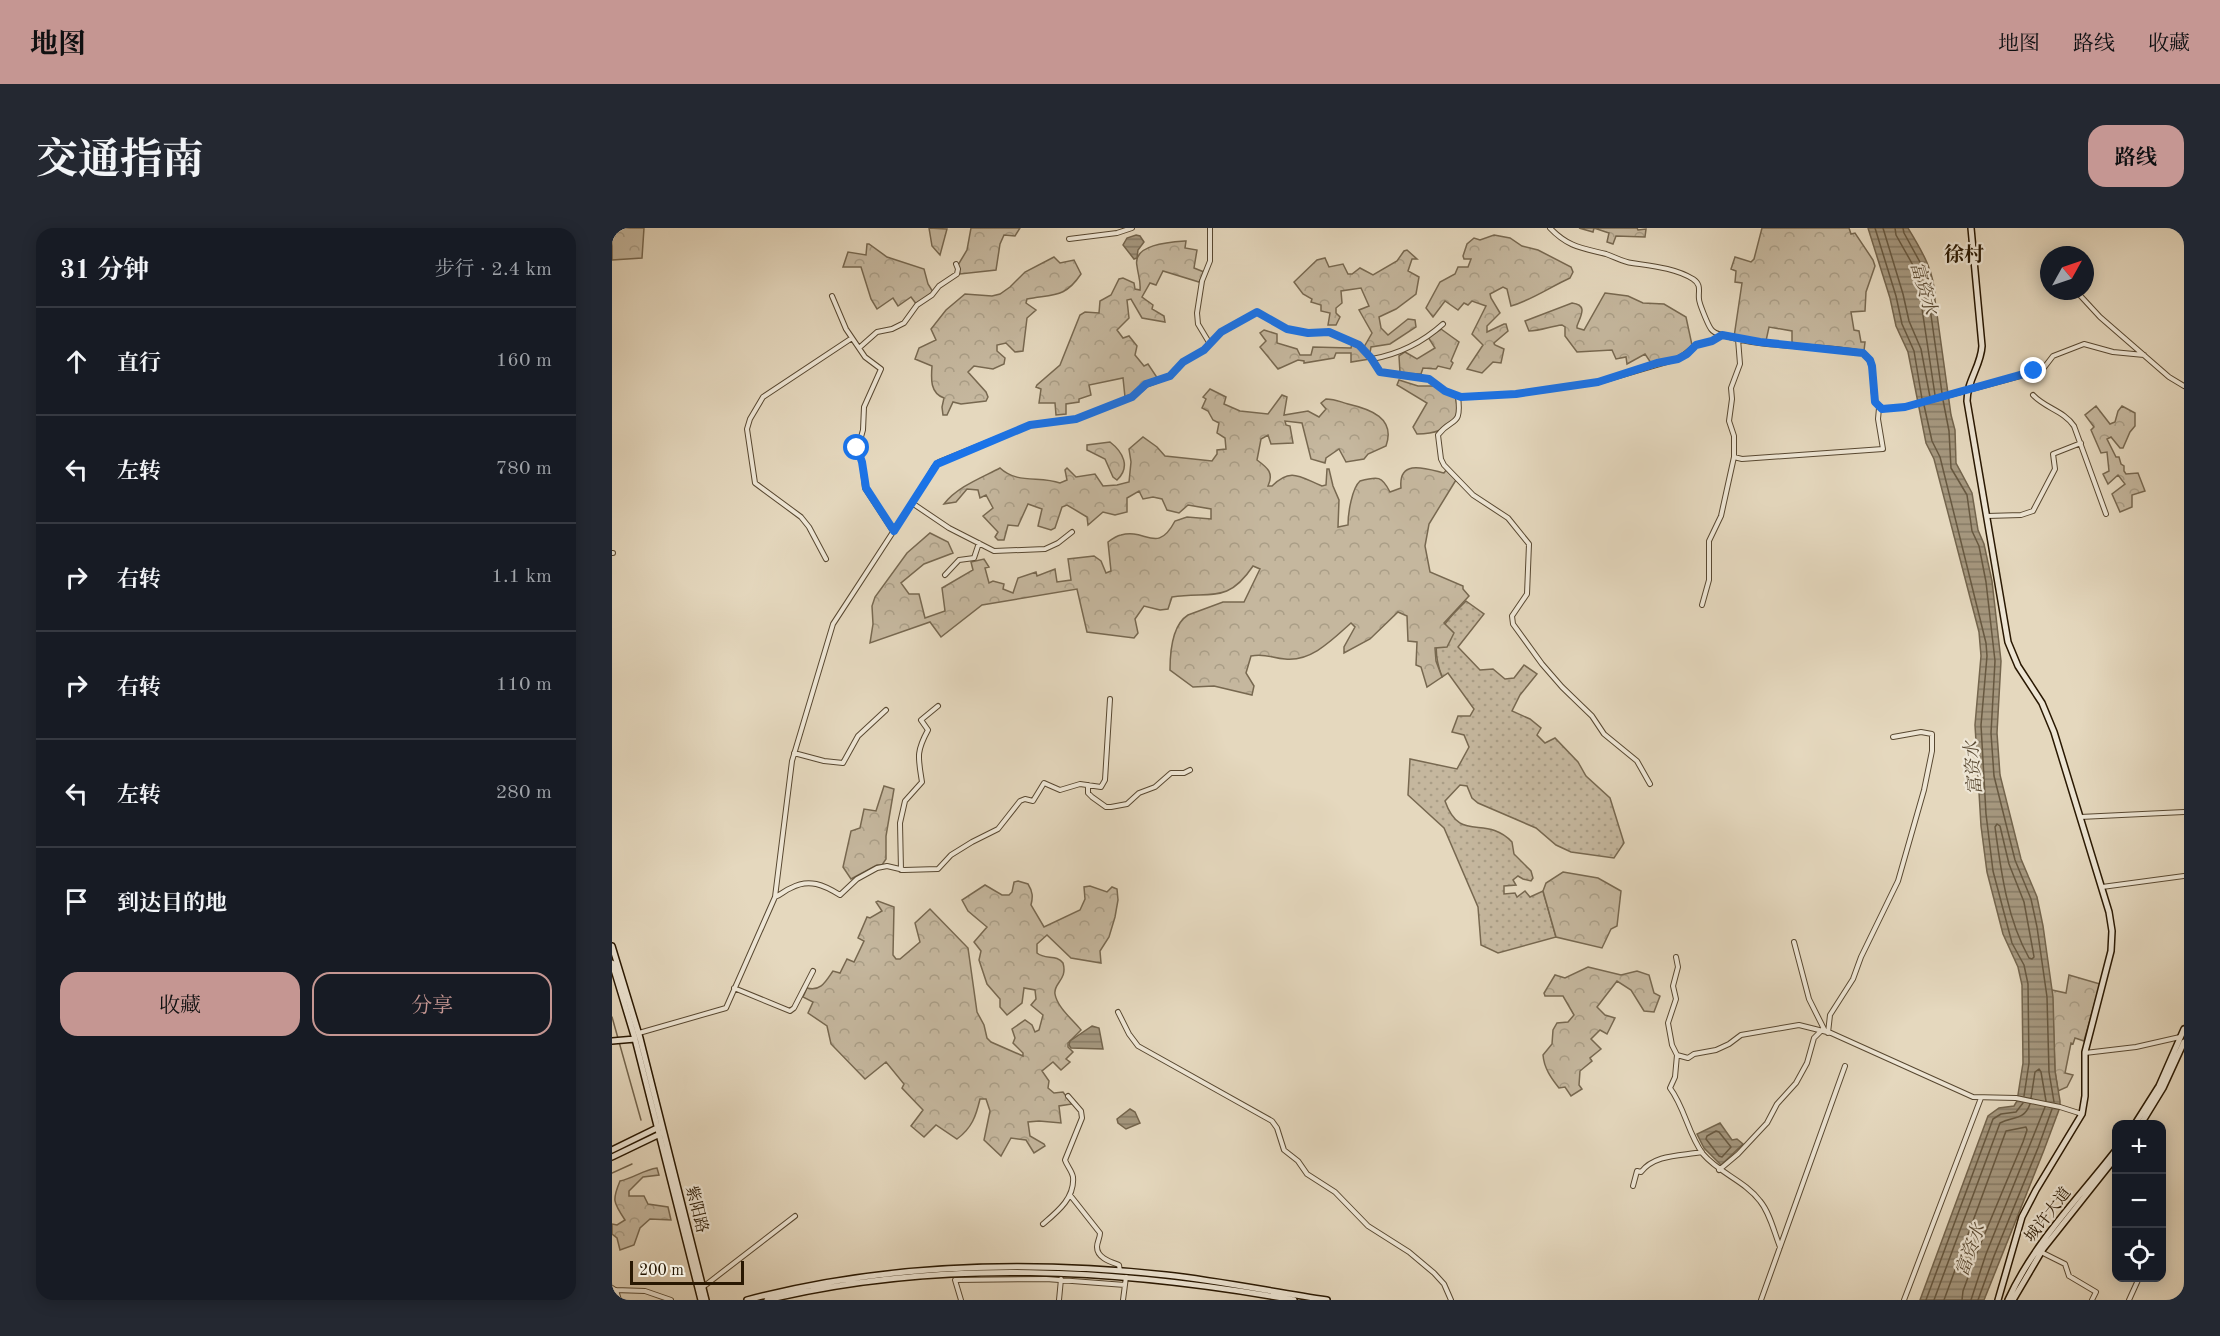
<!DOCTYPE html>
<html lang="zh">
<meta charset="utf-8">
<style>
:root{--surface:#171b24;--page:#242831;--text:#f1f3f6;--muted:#9ea1a6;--line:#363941;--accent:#c59692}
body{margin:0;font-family:"Old Standard TT","Noto Serif SC",serif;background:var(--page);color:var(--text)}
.controls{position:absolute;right:18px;bottom:18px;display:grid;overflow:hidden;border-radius:12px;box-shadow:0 3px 15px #0003}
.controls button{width:54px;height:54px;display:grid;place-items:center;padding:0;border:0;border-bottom:2px solid var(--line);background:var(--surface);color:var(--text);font:30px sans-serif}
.compass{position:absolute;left:1428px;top:18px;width:54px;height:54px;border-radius:50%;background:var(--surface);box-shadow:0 3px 15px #0003;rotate:50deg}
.scale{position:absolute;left:18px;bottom:15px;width:114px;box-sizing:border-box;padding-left:6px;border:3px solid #291802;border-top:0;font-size:16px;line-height:21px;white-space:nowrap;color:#291802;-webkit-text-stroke:4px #eee6d5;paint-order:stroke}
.stop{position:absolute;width:18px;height:18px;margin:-14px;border:4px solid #1a73e8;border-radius:50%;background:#fff}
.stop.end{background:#1a73e8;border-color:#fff;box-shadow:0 2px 6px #0008}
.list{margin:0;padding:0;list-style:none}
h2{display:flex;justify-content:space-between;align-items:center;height:78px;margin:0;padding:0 24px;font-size:26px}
h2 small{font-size:20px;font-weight:400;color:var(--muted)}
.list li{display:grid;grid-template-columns:39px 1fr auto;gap:18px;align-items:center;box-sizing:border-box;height:108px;padding:0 24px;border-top:2px solid var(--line)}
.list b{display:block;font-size:22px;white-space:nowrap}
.list em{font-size:20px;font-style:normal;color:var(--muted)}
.actions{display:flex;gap:12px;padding:18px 24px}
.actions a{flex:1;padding:14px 0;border:2px solid var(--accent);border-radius:18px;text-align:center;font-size:21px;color:var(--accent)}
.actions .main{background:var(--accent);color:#111}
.icon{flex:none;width:33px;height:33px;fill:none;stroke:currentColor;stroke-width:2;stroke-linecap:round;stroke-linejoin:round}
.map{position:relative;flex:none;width:1572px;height:1072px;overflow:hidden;border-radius:18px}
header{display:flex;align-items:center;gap:36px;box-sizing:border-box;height:84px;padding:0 30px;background:var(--accent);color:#111}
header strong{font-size:28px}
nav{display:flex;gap:33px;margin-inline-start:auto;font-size:21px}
.intro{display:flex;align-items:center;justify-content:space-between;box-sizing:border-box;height:144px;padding:0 36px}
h1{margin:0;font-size:42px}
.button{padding:15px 27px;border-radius:18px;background:var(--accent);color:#111;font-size:21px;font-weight:700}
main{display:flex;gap:36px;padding:0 36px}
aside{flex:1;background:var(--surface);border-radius:18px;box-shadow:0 3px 15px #0003}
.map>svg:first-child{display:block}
</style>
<header>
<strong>地图</strong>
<nav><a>地图</a><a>路线</a><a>收藏</a></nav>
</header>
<div class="intro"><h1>交通指南</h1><a class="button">路线</a></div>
<main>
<aside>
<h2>31 分钟<small>步行 · 2.4 km</small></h2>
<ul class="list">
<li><svg class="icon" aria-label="ahead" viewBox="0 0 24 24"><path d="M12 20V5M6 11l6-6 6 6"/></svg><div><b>直行</b></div><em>160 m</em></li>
<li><svg class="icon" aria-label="left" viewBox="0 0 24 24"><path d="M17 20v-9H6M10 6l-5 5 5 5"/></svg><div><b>左转</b></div><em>780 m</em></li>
<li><svg class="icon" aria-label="right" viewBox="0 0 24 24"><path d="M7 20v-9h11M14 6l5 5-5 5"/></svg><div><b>右转</b></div><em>1.1 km</em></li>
<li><svg class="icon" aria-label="right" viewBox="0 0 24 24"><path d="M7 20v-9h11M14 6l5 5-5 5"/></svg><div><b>右转</b></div><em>110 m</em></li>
<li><svg class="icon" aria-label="left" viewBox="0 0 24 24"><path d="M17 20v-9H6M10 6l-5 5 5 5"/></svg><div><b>左转</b></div><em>280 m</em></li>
<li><svg class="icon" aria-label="arrive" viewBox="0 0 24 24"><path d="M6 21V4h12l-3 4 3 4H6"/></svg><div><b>到达目的地</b></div></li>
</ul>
<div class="actions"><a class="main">收藏</a><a>分享</a></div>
</aside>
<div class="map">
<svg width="1572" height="1072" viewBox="0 0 1572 1072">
<defs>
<pattern id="grass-dots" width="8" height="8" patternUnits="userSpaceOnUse" patternTransform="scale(1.5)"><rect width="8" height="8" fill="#c5b79e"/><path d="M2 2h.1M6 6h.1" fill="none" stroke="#a99d86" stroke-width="1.8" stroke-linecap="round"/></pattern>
<pattern id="forest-crowns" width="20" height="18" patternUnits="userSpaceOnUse" patternTransform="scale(1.5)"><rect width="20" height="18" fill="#c5b79e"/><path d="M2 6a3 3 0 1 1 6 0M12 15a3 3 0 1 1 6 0" fill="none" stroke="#a99d86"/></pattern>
<pattern id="water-rules" width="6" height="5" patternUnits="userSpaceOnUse" patternTransform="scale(1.5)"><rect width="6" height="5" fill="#a5977e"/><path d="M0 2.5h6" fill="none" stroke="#867a65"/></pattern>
</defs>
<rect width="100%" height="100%" fill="#e5d8be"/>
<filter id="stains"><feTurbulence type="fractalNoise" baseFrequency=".00333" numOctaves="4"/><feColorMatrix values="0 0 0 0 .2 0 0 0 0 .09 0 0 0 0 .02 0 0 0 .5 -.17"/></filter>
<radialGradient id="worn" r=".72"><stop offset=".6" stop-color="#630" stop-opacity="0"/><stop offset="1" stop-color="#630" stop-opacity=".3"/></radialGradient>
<path fill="url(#grass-dots)" stroke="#776850" stroke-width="1.5" d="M854 373 872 386 846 419 868 442 881 441 893 451 902 450 912 437 925 446 908 467 900 483 918 491 929 500 925 507 933 515 943 510 966 534 974 548 998 570 1012 615 1002 630 959 624 944 617 924 600 866 575 860 570 855 558 848 557 833 573C848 616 873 586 900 614L902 626 919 643 921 650 919 653 911 651 906 648 901 652 904 657 892 658V666L903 665 905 669 913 663 918 669 931 663 944 709 886 725 869 717 866 679 832 600 796 567 798 531 845 541 857 519 852 507 840 504 846 488H858L862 481 836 445 830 449C816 411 828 399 854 373Z"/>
<path fill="url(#forest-crowns)" stroke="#776850" stroke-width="1.5" d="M0 0H32L30 30 0 32Z
M317 0 335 1 328 27 320 18Z
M359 0H408L403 8 392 7 388 16 384 42 348 46 346 37 355 22Z
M967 0H1025L1026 2 1034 1 1033 9 1004 8 1001 16 995 14 997 5 982 0 981 4Z
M1150 0H1237L1239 6 1243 5 1261 32 1263 38 1254 64 1253 83 1239 84 1242 102 1247 103 1249 114H1253L1252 123 1180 115V103L1157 99 1154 113 1122 109 1130 55 1123 54 1124 43 1119 41 1123 29 1139 34 1142 31Z
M882 7 898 10 910 18 926 22 959 39 961 44 958 50C938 59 920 72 899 78L895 61 891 59 878 66 879 70 888 85 875 98V104L892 96H894L896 103 882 115 883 117 892 121 889 135 881 134 870 145 855 141 871 117 860 106 874 78 860 73 856 77 852 75 846 82 833 73 821 89 814 80 828 54 843 46 846 39H856L859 31H852L851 28 855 16 862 10 868 12Z
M574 13 573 20 585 22 582 40 592 44 587 54 551 43 544 57 538 55 530 69 541 77 540 81 552 88 553 94 530 90 519 71 515 72 517 90 505 102 511 110 517 108 525 118 523 127 532 138 536 136 546 151 532 155 522 165 513 169 511 150 477 157 479 167 467 171V174L454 176V186L444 187 443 175H427L429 161 424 159 425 157 448 137 468 87 473 84 487 85 488 73 499 67 507 51 511 50 522 55 523 61 528 62C529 53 526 47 525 38 520 16 559 14 574 13Z
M255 16H257L275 29 312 41 316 56 321 64 305 77 299 69 286 78 281 70 265 81 259 71 249 39H231L236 24 254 27Z
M795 22 805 31H800L796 43 807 49 804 66 784 81 767 89 769 100 776 107 796 91 803 92 804 99 778 116 759 119 758 125 752 119 760 105 747 82 757 78 749 60 729 63 730 75 724 80V85L728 89 724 97H716L718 85 709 83V77L699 74 700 71 691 66 682 54 705 32 713 30 717 39 731 36 736 46H740L748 40 761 47 785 33 792 23Z
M442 29 448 35 462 32 469 46C453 70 442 66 415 71L414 75 424 82 415 90 411 123 403 124 394 115 385 117V123L393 130 392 136 381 141 362 138 356 144 374 164 376 169 374 173 349 176 341 174 335 187H331L330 179 332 170C318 165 319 151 320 138L303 131 307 120 324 112 319 101 334 82 353 66 380 68 388 66 398 59 413 44Z
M993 65 1016 68 1031 75 1052 76 1074 89 1080 117C1069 130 1054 132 1039 135L1033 126 1015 136 1014 129 1004 131 1000 122 965 124 953 108V99L950 97C939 98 929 103 917 103L913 93 960 75C976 77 969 87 965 98V100L972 102Z
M829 101 847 114 839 133 841 135 838 141 826 138 824 141 811 140 809 146 788 145 787 128 793 124 805 131 823 120 816 109Z
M652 102 665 106V115L685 121 688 127H699L701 119 739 120 740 116 747 120 758 131 739 134V125H724L722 130 692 135V133L686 132 666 141 648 119 654 113 648 105Z
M787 152 806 158H823L844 170 846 188C834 202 823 206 805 206L801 199 815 175 785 157Z
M598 161 614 169 612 176 628 183 656 186 670 167 675 169 672 187 696 183 707 189 714 181 709 175 714 171C724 171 728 174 736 176 758 181 784 190 774 218L756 226 752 231 734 234 727 221 714 230 713 235 699 231 690 195 673 193 674 197 678 198 681 215 659 216 656 207 649 211 645 232C656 240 662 245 656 258H660C679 239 688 249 710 258L714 257 715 241H717L721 258 727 272 726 299 736 297C736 285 740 260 748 253 766 248 770 248 778 264L789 260C786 230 815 241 832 245L835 241 844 252 817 296 813 318 818 344 851 358V361L857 368 832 395 842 405 835 419 823 420 824 433 830 449 815 459 809 439 804 437 805 414 796 413 795 388 786 384 758 411 732 425V419L743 399 739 395C720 412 699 434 673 431 660 430 653 425 639 428L634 445 642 458 640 467 602 458 581 459 558 442C558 424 560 397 576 387L611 374H632L648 341 641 338C615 377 598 363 560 369L556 381 548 382 532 378 523 391 526 405 522 410 475 404 465 361 370 377 329 409 318 394 258 415 261 396 260 378 263 369 295 325 318 305 336 314 341 325 312 336 289 355 297 366H307L313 390 333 383 330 360 361 342 359 334 372 331 377 339 373 340 377 355 381 353 392 356 391 361 401 365 406 350 424 344 425 348 443 341 445 354 459 352 456 331 482 328 489 333 494 345 499 343 496 314C500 311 504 308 509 307 534 300 545 327 563 293L575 289 599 291V281L576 277 567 285 555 282 550 271 541 269 531 271 527 263 515 270V284L503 287 491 284 476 297 475 289 455 277 450 279 443 300 439 302 426 298 430 281 416 276 406 298 396 297 392 312H386L383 309 386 304 371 288 381 280 374 267 368 270 366 262 355 261 344 274 332 276C345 259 369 250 388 240 405 256 427 248 448 255L455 252 453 242 455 240 464 249 483 246 491 258 505 257 517 254 519 234 517 221 531 209 545 219 553 228 600 233 605 226V222L614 221 613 210 605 205 607 195 601 192 596 183 590 180 594 171 591 169Z
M1484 178 1498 196 1503 194 1506 183 1510 178 1523 185V198L1518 204 1511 220H1508L1499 209 1495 211 1504 229H1507L1509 236 1512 238V243L1514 246 1526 245 1533 263 1520 267V279L1508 284 1500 266 1513 256 1506 247 1496 256 1491 246 1497 243 1495 224 1489 225 1479 202 1482 199 1473 187Z
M498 214C511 224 519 239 505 252L501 249 493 231 475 222V217Z
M272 558 282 561 274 608V631L270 637H265L239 651 231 639 239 603 248 600 252 581 264 583Z
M951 644 986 650 1009 663 1005 698 999 701 990 720 944 709 931 663 934 655Z
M406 653 416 656C421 664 421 669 419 677L432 699 468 682 473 671 472 659 478 658 495 664 500 659 505 661 506 672 503 689 497 709 488 723 489 735 459 730 435 707 425 716V725C433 732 445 726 451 735 456 752 441 755 443 766 445 779 461 792 469 802L456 815V819L461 824 454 831 458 834 449 842 441 834 430 843 437 853 436 860 442 865 451 864 460 876 447 878 449 895 427 893 416 894 418 908 432 916 433 918 422 925 414 912 399 910 389 928 372 912 378 883 374 871H368C364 888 360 900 345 911L324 897 312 909 299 898 311 882 290 860 292 856 274 834 253 851 219 816 215 798 196 785 201 774 191 769 195 760C209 764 214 753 221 743L228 745 235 731 242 734 252 713 246 710 255 689 258 690 270 683 264 674 266 673 282 679 281 727 284 731H288L308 714 303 695 318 681 356 720 365 784 372 797 375 810 379 814 411 828V825L401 815 403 810 400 801 413 792 420 797 423 804 427 802 431 787 419 777 424 771 423 762 412 760 410 775 395 787 388 779V771L375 756 367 732 369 723 362 714 375 699 356 683 350 672 373 657 390 667H397L400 664 402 654Z
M976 739 1009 747 1025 743 1037 747 1042 765 1048 768 1042 784 1032 783 1019 762 1005 753 985 779 993 787 1003 790 995 806 988 802 979 811 989 821 978 830 980 833 968 843 967 857 970 861 959 868 953 859 947 860C939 850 932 840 931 827L940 816 941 802 945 795 956 794 962 787 951 768H933L932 765 943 747 953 750Z
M1457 747 1488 756 1472 813 1463 810 1461 816 1459 815 1453 845 1461 847 1455 859 1446 863 1443 843 1440 762 1454 765Z
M45 940 47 947 31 949 17 963V968H32L36 976 56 979 59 992 38 991 28 1000 22 1017 8 1022 5 1010 0 1006V996L5 997 13 992C1 974 0 972 8 953 22 950 31 942 45 940Z"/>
<path fill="url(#water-rules)" stroke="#73644c" stroke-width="1.5" d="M1256 0H1296C1310 23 1323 44 1323 72L1339 187 1343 202 1344 235 1360 265 1366 302 1372 316 1380 353 1389 433 1385 505 1388 547 1409 631 1425 669 1431 698 1441 769 1443 843 1448 873V879L1432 922 1372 1072H1308L1376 888 1387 880 1402 878 1405 873 1411 835 1410 757 1406 739 1391 706 1375 644 1369 598 1363 497 1369 428 1367 404 1322 231 1314 215 1296 124 1284 98 1278 70Z
M524 7 528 8 532 14 526 22 525 30 522 31 511 17 515 10Z
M480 798 487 800 491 821 459 820 457 817 458 813Z
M518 881 523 884 528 895 514 901 506 895 505 891Z
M1108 895 1120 912 1125 911 1131 916 1109 937 1092 920 1085 906Z"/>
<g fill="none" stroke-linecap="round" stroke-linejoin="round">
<path stroke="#675840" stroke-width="1.5" d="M1263 0 1284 68 1290 96 1302 123 1310 171
M1271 0 1291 66 1297 93 1309 121 1318 169
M1283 0 1284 7 1302 39 1309 58V74L1323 167
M1291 0 1292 5 1309 36 1316 56 1317 73 1330 165
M1331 172 1337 203 1339 240 1355 267 1360 303 1367 318 1374 354 1383 433 1379 505 1382 548 1403 632 1419 671 1425 699 1435 769 1437 844 1442 874
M1312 177 1320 213 1328 229 1374 415 1375 428 1369 497 1374 586 1381 643 1400 715 1412 737 1416 756 1417 835 1412 868
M1385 596 1388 598 1397 636 1412 674 1421 723 1422 729 1420 731 1417 730C1395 691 1389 643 1383 599Z
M1419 870 1423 844 1427 841 1429 844 1434 873
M1104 903 1107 904 1119 919 1110 929 1107 928 1094 911 1095 908Z
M1314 1072 1381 891 1389 886 1404 884 1411 875
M1322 1072 1388 895C1401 888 1412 893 1418 876
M1332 1072 1394 903 1414 899 1415 902 1411 914 1366 1022 1351 1063 1350 1072
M1359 1072 1374 1026 1433 879
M1366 1072 1382 1028 1426 920 1440 881"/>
<path stroke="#73644c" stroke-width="1.5" d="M0 789 29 892
M0 945 20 936"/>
<g stroke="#584831" stroke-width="6">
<path id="street" d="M598 0V33L590 53 585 85 586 96 598 116
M938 0C956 19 970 20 994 26 1003 29 1011 34 1020 35 1040 38 1063 40 1081 51 1090 57 1086 63 1087 71 1087 75 1096 97 1099 101 1101 104 1106 106 1110 107 1155 122 1205 115 1251 125 1270 139 1253 171 1270 181L1293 179 1408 148 1431 141 1441 128 1472 116 1501 124 1532 127
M457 11 505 5 520 0
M1464 63 1488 89 1557 149 1572 158
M220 68 234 101 253 129 269 141 252 179 251 202 245 223 250 233 253 260 281 303
M247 120 265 104 280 101 292 95 305 77 320 67 327 58 345 46 346 41 344 36
M760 131C788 126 811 114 831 96
M1421 167C1433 180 1452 183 1462 198L1494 286
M846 168C850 201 840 188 826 207L829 231 832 237 861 267 896 290 917 316 915 366 900 388 901 396 930 436 950 459 980 488 992 506 1025 533 1038 556
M1122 229 1130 231 1271 221 1266 191 1267 180
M300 275 337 300 382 323 433 321 446 315 460 304
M1375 288 1409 287 1421 283 1443 241 1441 226 1469 215
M0 325H1
M214 331 197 299 189 289 143 255 135 201 138 191 151 169 240 110
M333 347 347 332 362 330 367 315
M1090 377 1097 352V313L1109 288 1122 229V208L1117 193 1120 171 1119 160 1128 136 1126 111
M182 525 212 533 231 535 246 508 274 482
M476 557V565L480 569 494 579H499L515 576 527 565 543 559 559 545H572L578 542
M1468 589 1572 584
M289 642 288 595 293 573 310 554C306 529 304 524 316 502L309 492 326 478
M1490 659 1572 648
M163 669C169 667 173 662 179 660 197 650 212 657 228 667L245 651 265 640 275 638 292 642 326 641 339 627 360 614 386 601 408 573 413 571 421 573 432 555 448 562 468 556 489 559 493 552 498 471
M1182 714 1197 771 1213 803
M1064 729 1066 739 1061 758 1064 771 1056 795 1060 817 1065 827 1063 849 1058 860C1073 880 1076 906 1091 926 1107 945 1133 953 1148 973 1158 985 1162 1004 1168 1019
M122 760 178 783 182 780 201 743
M506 784 517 806 526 818 660 893 665 900 672 922 686 933 695 946 723 964 756 998 797 1024 822 1045 832 1056 839 1072
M27 805 114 780 163 669 180 533 221 396 311 258 322 239 327 234 418 197 464 191 520 169 534 157 558 148 571 134 592 122 609 104 645 84 675 101 696 105 718 104 746 117 759 130 768 144 817 151 833 163 849 169 904 166 986 154 1068 130 1084 117 1100 113 1110 107
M1216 805 1218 787 1241 751 1249 729 1286 653 1312 562 1320 523V506L1309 504 1281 509
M1473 825 1524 819 1568 809
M1065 827 1076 830 1082 826 1104 822 1117 816 1129 807 1187 797 1219 805 1361 869 1404 870 1448 879 1470 886
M1107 942 1126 926 1155 895 1165 876 1184 855 1195 835 1202 810 1209 803
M1021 958 1025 943 1029 944C1043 926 1069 928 1090 924
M458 967 488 1005C488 1010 485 1014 485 1019 485 1030 499 1034 507 1037L508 1043
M431 996C445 984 463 970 461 949 460 943 455 938 453 932L470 890 469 883 456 868
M1429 1024 1453 1036 1457 1048 1484 1064 1480 1072
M343 1052 349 1072
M344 1052 434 1051 513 1057
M91 1059 183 988
M0 1060 3 1062 33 1063 59 1072
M4 1062 7 1072
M447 1072 449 1051
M511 1072 514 1049
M1149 1072 1233 838
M1292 1072 1369 870
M1517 1072 1527 1050"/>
</g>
<g stroke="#291802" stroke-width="8">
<path id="secondary" d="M1359 0 1370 118C1369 138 1355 152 1355 173L1396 414 1406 438 1430 475 1442 504 1497 684 1500 703 1499 723 1473 824V868L1470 886 1424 962 1410 989 1386 1072
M0 718 28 810 94 1072
M0 735 23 811 89 1072
M0 813 23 811
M1523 896 1547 858 1572 801
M1529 896 1551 860 1572 814
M0 922 49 898
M0 929 50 905
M135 1072C271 1036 414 1032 554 1047 608 1053 661 1064 715 1072
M155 1072C329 1030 508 1041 682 1072
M1396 1072C1422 1015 1466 971 1504 922
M1401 1072 1431 1021 1504 929"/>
</g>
<use href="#street" stroke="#eee6d5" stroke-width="4"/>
<use href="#secondary" stroke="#eee6d5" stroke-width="5"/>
</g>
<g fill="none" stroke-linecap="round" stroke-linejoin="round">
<path stroke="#1a73e8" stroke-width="8" d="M245 220 250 234 254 260 282 303 325 236 418 197 464 191 520 169 534 156 558 148 571 134 592 122 609 104 645 84 675 101 696 105 717 104 747 117 759 130 768 144 817 151 833 163 849 169 904 166 986 154 1045 135 1066 131 1075 126 1084 117 1100 113 1110 107 1148 114 1251 125 1258 132 1260 138 1263 174 1270 181 1293 179 1422 143"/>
</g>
<g text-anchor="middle" stroke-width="4.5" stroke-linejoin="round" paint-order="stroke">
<g font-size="16" fill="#291802" stroke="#eee6d5">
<text transform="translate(86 981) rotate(76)" y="6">紫阳路</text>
<text transform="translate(1435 986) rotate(-52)" y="6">城许大道</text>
</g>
<g font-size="18" font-style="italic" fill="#5b4b34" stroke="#eee6d5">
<text transform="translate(1312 60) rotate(74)" y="6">富资水</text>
<text transform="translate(1361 540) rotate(-95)" y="6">富资水</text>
<text transform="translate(1358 1022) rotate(-70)" y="6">富资水</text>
</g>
<g font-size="20" font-weight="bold" fill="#291802" stroke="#eee6d5">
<text x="1352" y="33">徐村</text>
</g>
</g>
<rect width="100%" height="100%" filter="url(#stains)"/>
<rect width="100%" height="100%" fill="url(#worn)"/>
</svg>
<div class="controls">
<button>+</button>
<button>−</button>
<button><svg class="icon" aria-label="locate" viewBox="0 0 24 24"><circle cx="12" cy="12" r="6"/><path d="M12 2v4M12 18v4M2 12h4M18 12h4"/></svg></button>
</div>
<svg class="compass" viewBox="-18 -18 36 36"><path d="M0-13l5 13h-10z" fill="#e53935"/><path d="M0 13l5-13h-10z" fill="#9ea1a6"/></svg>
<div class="scale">200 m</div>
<div class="stop" style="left:245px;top:220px"></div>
<div class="stop end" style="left:1422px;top:143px"></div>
</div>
</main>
